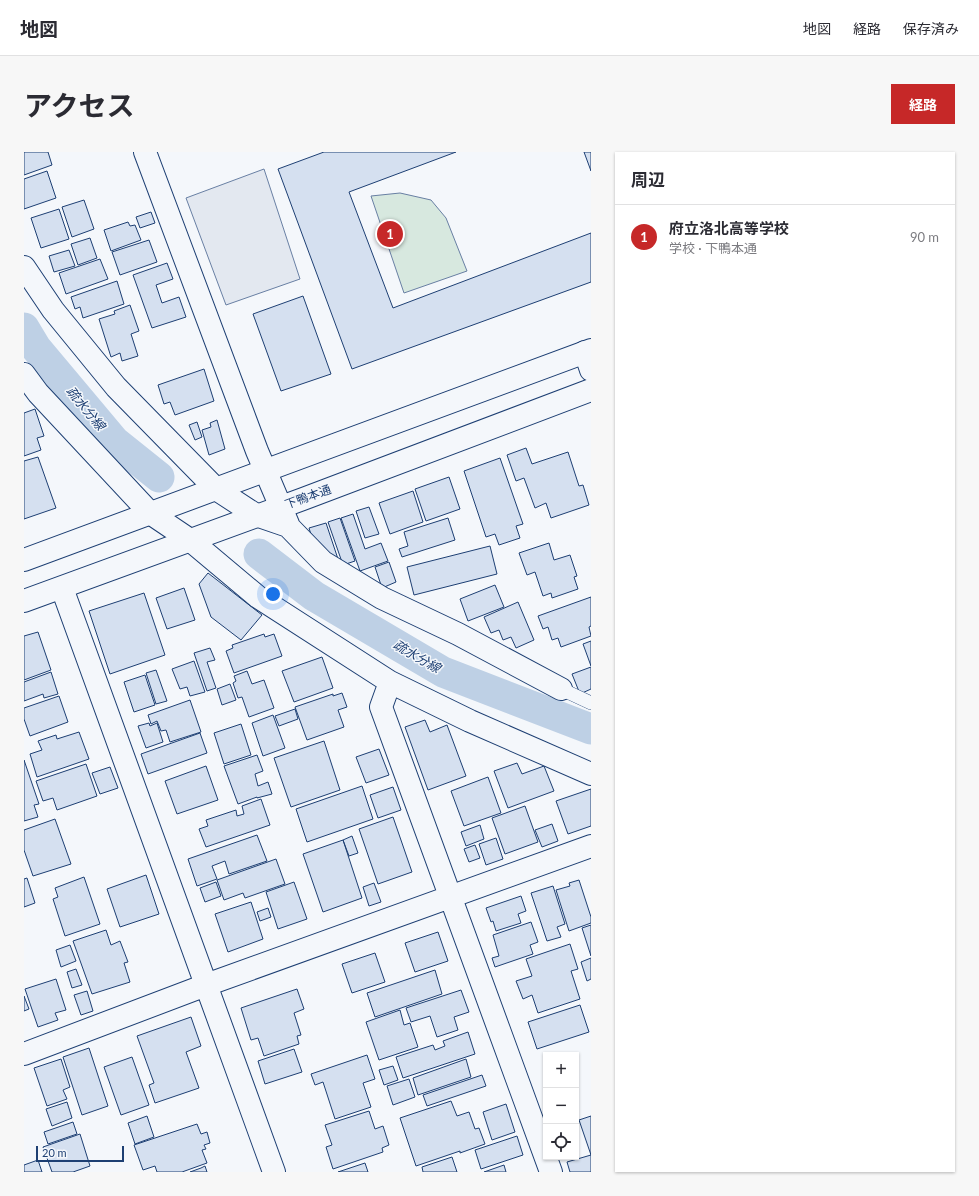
<!DOCTYPE html>
<html lang="ja">
<meta charset="utf-8">
<style>
:root{--surface:#fff;--page:#f7f7f7;--text:#2b2b33;--muted:#7c7c81;--line:#e1e1e2;--accent:#c62828}
body{margin:0;font-family:Lato,"Noto Sans JP",sans-serif;background:var(--page);color:var(--text)}
.controls{position:absolute;right:12px;bottom:12px;display:grid;overflow:hidden;border-radius:0px;box-shadow:0 1px 3px #0004}
.controls button{width:36px;height:36px;display:grid;place-items:center;padding:0;border:0;border-bottom:1px solid var(--line);background:var(--surface);color:var(--text);font:20px sans-serif}
.scale{position:absolute;left:12px;bottom:10px;width:88px;box-sizing:border-box;padding-left:4px;border:2px solid #1d3f73;border-top:0;font-size:11px;line-height:14px;white-space:nowrap;color:#1d3f73;-webkit-text-stroke:3px #f4f7fb;paint-order:stroke}
.you{position:absolute;left:249px;top:442px;width:14px;height:14px;margin:-10px;border:3px solid #fff;border-radius:50%;background:#1a73e8;box-shadow:0 0 0 6px #1a73e833}
.badge{display:grid;place-items:center;width:26px;height:26px;border-radius:50%;background:var(--accent);color:#fff;font-size:13px;font-weight:700}
.pin{position:absolute;translate:-50% -50%;border:2px solid #fff;box-shadow:0 1px 4px #0006}
.list{margin:0;padding:0;list-style:none}
h2{display:flex;justify-content:space-between;align-items:center;height:52px;margin:0;padding:0 16px;font-size:17px}
h2 small{font-size:13px;font-weight:400;color:var(--muted)}
.list li{display:grid;grid-template-columns:26px 1fr auto;gap:12px;align-items:center;box-sizing:border-box;height:64px;padding:0 16px;border-top:1px solid var(--line)}
.list b{display:block;font-size:15px;white-space:nowrap}
.list p{margin:0;font-size:13px;white-space:nowrap;color:var(--muted)}
.list em{font-size:13px;font-style:normal;color:var(--muted)}
.icon{flex:none;width:22px;height:22px;fill:none;stroke:currentColor;stroke-width:2;stroke-linecap:round;stroke-linejoin:round}
.map{position:relative;flex:none;width:567px;height:1020px;overflow:hidden;border-radius:0px}
header{display:flex;align-items:center;gap:24px;box-sizing:border-box;height:56px;padding:0 20px;background:var(--surface);border-bottom:1px solid var(--line)}
header strong{font-size:19px}
nav{display:flex;gap:22px;margin-inline-start:auto;font-size:14px}
.intro{display:flex;align-items:center;justify-content:space-between;box-sizing:border-box;height:96px;padding:0 24px}
h1{margin:0;font-size:28px}
.button{padding:10px 18px;border-radius:0px;background:var(--accent);color:#fff;font-size:14px;font-weight:700}
main{display:flex;gap:24px;padding:0 24px}
aside{flex:1;background:var(--surface);border-radius:0px;box-shadow:0 1px 3px #0004}
.map>svg:first-child{display:block}
</style>
<header>
<strong>地図</strong>
<nav><a>地図</a><a>経路</a><a>保存済み</a></nav>
</header>
<div class="intro"><h1>アクセス</h1><a class="button">経路</a></div>
<main>
<div class="map">
<svg width="567" height="1020" viewBox="0 0 567 1020">
<rect width="100%" height="100%" fill="#f4f7fb"/>
<path fill="#d7e8df" stroke="#687fa3" d="M376 41 407 48 422 66 443 119 380 141 347 44Z"/>
<path fill="#e3e8f0" stroke="#687fa3" d="M240 17 276 127 202 153 162 46Z"/>
<g fill="none" stroke-linecap="round" stroke-linejoin="round">
<path stroke="#bed0e5" stroke-width="31" d="M0 176 12 196 90 289 135 325
M235 402 290 444 419 520 567 577"/>
</g>
<path fill="#d5e0f0" stroke="#1d3f73" d="M0 0H24L28 13 0 23Z
M300 0H432L325 40 369 156 567 81V130L328 217 254 17Z
M560 0H567V19Z
M23 19 32 46 0 57V27Z
M60 48 70 77 48 85 38 55Z
M35 57 45 87 17 96 7 66Z
M127 60 131 71 116 76 112 65Z
M104 70 106 74 111 73 117 88 87 99 80 78Z
M66 86 73 106 54 113 47 92Z
M125 88 133 110 96 123 88 100Z
M45 98 51 114 30 120 25 104Z
M76 107 84 127 42 142 35 121Z
M143 111 149 127 132 133 138 151 155 145 162 165 128 176 109 123Z
M93 129 100 152 59 166 56 155 51 157 47 145Z
M279 144 307 222 257 239 229 162Z
M106 153 115 179 107 182 114 204 98 209 96 201 87 205 75 167 91 162 90 159Z
M180 217 190 249 151 263 146 250 140 252 134 233Z
M11 257 20 284 13 286 17 298 0 304V261Z
M193 268 201 297 185 303 178 278 187 275 186 271Z
M173 270 178 285 171 288 165 273Z
M502 296 508 312 544 300 555 334 559 333 565 353 527 366 522 351 511 356 500 326 492 329 483 303Z
M14 305 32 356 0 367V309Z
M476 306 499 372 492 374 496 386 475 393 471 382 462 385 440 319Z
M425 325 436 357 402 369 391 337Z
M389 339 399 370 366 382 355 351Z
M345 355 355 382 341 386 332 359Z
M329 362 341 397 357 391 364 409 336 419 317 366Z
M316 366 331 409 319 413 304 370Z
M424 366 431 388 378 405 375 397 384 394 380 380Z
M302 371 315 410 289 389 285 376Z
M525 391 530 408 546 403 553 424 550 425 554 437 528 446 527 441 519 444 511 420 503 423 495 401Z
M466 394 473 422 390 443 383 415Z
M365 410 372 430 358 436 351 415Z
M184 421 238 463 217 488 187 465 175 432Z
M471 433 480 455 444 469 436 447Z
M160 436 171 468 143 477 132 446Z
M120 441 141 503 86 522 65 459Z
M567 445V474L565 475 567 484 537 495 534 486 528 488 524 475 519 477 514 464Z
M494 450 510 488 492 496 487 485 479 488 475 478 467 481 460 465Z
M14 480 27 518 0 528V484Z
M240 482 241 485 250 482 258 504 210 521 202 499 209 496 208 493Z
M567 489V514L559 492Z
M186 496 191 508 183 510 192 536 183 539 170 501Z
M298 505 309 536 270 550 258 519Z
M170 509 181 540 166 544 163 535 156 537 148 517Z
M567 515V537L556 542 548 522Z
M132 518 143 549 132 552 122 521Z
M223 519 228 532 240 528 250 556 225 565 218 545 214 546 209 531 212 529 210 524Z
M27 520 34 542 20 546 19 542 0 549V530Z
M121 523 131 553 110 560 100 530Z
M206 532 212 548 198 553 193 537Z
M318 541 323 555 314 558 320 575 283 588 271 555 309 542V544Z
M35 544 44 570 6 584 0 567V556Z
M166 548 177 580 146 590 142 578 137 579 133 569 127 572 124 563Z
M271 557 274 567 255 574 251 564Z
M249 563 261 596 239 604 228 571Z
M401 568 406 580 423 573 442 624 404 638 381 575Z
M125 571 126 574 133 571 139 590 122 596 114 574Z
M217 572 227 603 200 612 190 581Z
M55 580 65 607 13 625 6 602 18 598 14 589 32 583 33 587Z
M176 581 183 601 124 622 117 602Z
M300 589 316 638 267 655 250 606Z
M355 597 365 623 342 631 332 605Z
M233 603 239 619 231 622 234 634 244 630 248 642 233 646V645L214 652 200 614Z
M0 608 15 652 10 653 14 665 0 669Z
M493 611 498 622 520 614 530 639 484 656 470 619Z
M62 612 73 644 33 658 29 646 19 649 12 629Z
M182 614 194 648 153 662 141 629Z
M86 615 94 636 76 642 68 621Z
M464 625 477 661 440 674 427 639Z
M338 634 349 667 283 690 272 657Z
M369 635 377 658 354 666 346 643Z
M567 637V674L544 682 532 649Z
M237 647 246 673 182 695 175 677 184 674 182 668 212 658 213 664 220 662 218 654Z
M501 654 514 690 481 702 468 666Z
M369 665 388 720 354 732 335 677Z
M31 667 47 712 9 724 0 698V678Z
M528 672 534 689 518 695 511 678Z
M456 673 460 687 442 694 437 680Z
M233 683 243 709 205 722 201 709 188 714 193 727 173 734 164 707Z
M328 684 334 701 325 704 319 688Z
M472 686 479 707 462 713 455 692Z
M319 688 338 746 299 760 279 702Z
M451 693 456 706 445 710 440 697Z
M252 707 261 732 221 746 219 741 200 748 193 728Z
M122 723 135 762 96 775 83 737Z
M60 725 76 772 41 784 29 747 34 745 31 736Z
M3 726 11 751 0 755V727Z
M555 728 567 765V771L545 779 532 738 546 734 545 731Z
M192 730 197 744 181 750 176 736Z
M270 730 283 767 254 777 242 740Z
M350 731 357 750 345 754 339 735Z
M529 734 541 772 533 775 537 785 523 789 507 741Z
M497 744 502 759 494 762 497 771 472 779 469 769 467 770 462 756Z
M227 750 239 787 204 800 191 762Z
M244 756 247 765 236 769 233 760Z
M507 770 514 790 506 793 509 802 471 815 468 806 475 804 469 783Z
M567 773V804L558 776Z
M82 778 87 793 96 789 104 810 100 811 106 830 68 842 49 789Z
M414 780 424 809 391 820 381 791Z
M546 792 554 817 547 819 556 847 514 861 508 843 499 847 492 829 508 824 502 807Z
M46 793 52 809 37 815 32 798Z
M351 801 361 830 328 841 318 812Z
M567 806V827L563 829 557 810Z
M52 817 58 833 48 836 43 820Z
M411 818 418 842 351 865 343 841Z
M32 827 42 858 31 861 34 868 14 875 1 837Z
M273 837 280 857 270 861 277 883 273 884 275 892 240 904 234 886 227 888 217 856Z
M437 838 445 860 430 865 434 878 413 885 406 864 387 870 382 856Z
M63 839 69 859 57 863 50 843Z
M0 844 5 857 0 859Z
M556 853 565 880 513 897 504 870Z
M376 858 380 873 386 871 394 895 355 908 342 870Z
M167 865 177 894 162 900 175 936 131 951 125 933 130 931 113 884Z
M444 880 451 902 379 926 372 905 409 893 411 898 421 894 419 889Z
M65 896 84 954 58 963 39 905Z
M270 897 278 920 241 932 234 909Z
M343 903 351 927 339 931 347 955 311 967 299 930 291 933 287 922Z
M108 905 125 953 97 963 80 915Z
M37 907 46 935 39 938 43 947 23 954 10 916Z
M442 907 447 925 394 943 389 926Z
M369 914 374 928 360 933 355 918Z
M458 923 462 934 403 954 399 943Z
M385 927 391 945 369 953 363 934Z
M427 949 433 964 445 960 451 977 455 976 461 992 436 1001V999L392 1014 376 966Z
M43 950 48 966 28 974 22 957Z
M482 952 491 980 468 988 459 960Z
M345 959 351 977 359 974 365 993 358 996 359 1000 309 1017 302 995 308 993 301 973Z
M123 964 130 985 111 992 104 971Z
M567 964V1020H546L543 1010 567 1003 555 968Z
M49 970 53 982 24 992 20 980Z
M173 972 177 982 183 980 186 991 180 993 182 997 178 998 183 1011 158 1020H133L131 1014 119 1018 110 993Z
M56 982 66 1014 49 1020H28L19 995Z
M493 984 499 1003 457 1017 451 998Z
M428 1005 433 1020H399L398 1015Z
M14 1008 18 1020H0V1013Z
M341 1011 344 1020H314Z
M480 1013 482 1020H460Z
M181 1014 183 1020H166L177 1016Z"/>
<g fill="none" stroke-linecap="round" stroke-linejoin="round">
<g stroke="#1d3f73" stroke-width="14">
<path id="lane" d="M537 537 567 551"/>
</g>
<g stroke="#1d3f73" stroke-width="24">
<path id="street" d="M121 0 233 299 264 372
M0 115 29 158 92 235 192 337 232 363 264 374 299 410 358 446 434 482 537 537
M561 200 567 218
M0 222 14 241 126 361 166 388 234 445 366 530 446 569 567 622
M38 436 250 1020
M366 530 357 555 527 1020
M0 902 182 833 567 694"/>
</g>
<g stroke="#1d3f73" stroke-width="24">
<path id="primary" d="M0 408 567 198
M0 449 279 347 567 238"/>
</g>
<use href="#lane" stroke="#f4f7fb" stroke-width="13"/>
<use href="#street" stroke="#f4f7fb" stroke-width="22"/>
<use href="#primary" stroke="#f4f7fb" stroke-width="22"/>
</g>
<g text-anchor="middle" stroke-width="3" stroke-linejoin="round" paint-order="stroke">
<g font-size="12" fill="#1d3f73" stroke="#f4f7fb">
<text transform="translate(284 345) rotate(-20)" y="4">下鴨本通</text>
</g>
<g font-size="13" font-style="italic" fill="#1d3f73" stroke="#f4f7fb">
<text transform="translate(62 256) rotate(50)" y="5">疏水分線</text>
<text transform="translate(393 504) rotate(30)" y="5">疏水分線</text>
</g>
</g>
</svg>
<div class="controls">
<button>+</button>
<button>−</button>
<button><svg class="icon" aria-label="locate" viewBox="0 0 24 24"><circle cx="12" cy="12" r="6"/><path d="M12 2v4M12 18v4M2 12h4M18 12h4"/></svg></button>
</div>
<div class="scale">20 m</div>
<div class="you"></div>
<div class="pin badge" style="left:366px;top:82px">1</div>
</div>
<aside>
<h2>周辺<small></small></h2>
<ul class="list">
<li><span class="badge">1</span><div><b>府立洛北高等学校</b><p>学校 · 下鴨本通</p></div><em>90 m</em></li>
</ul>
</aside>
</main>
